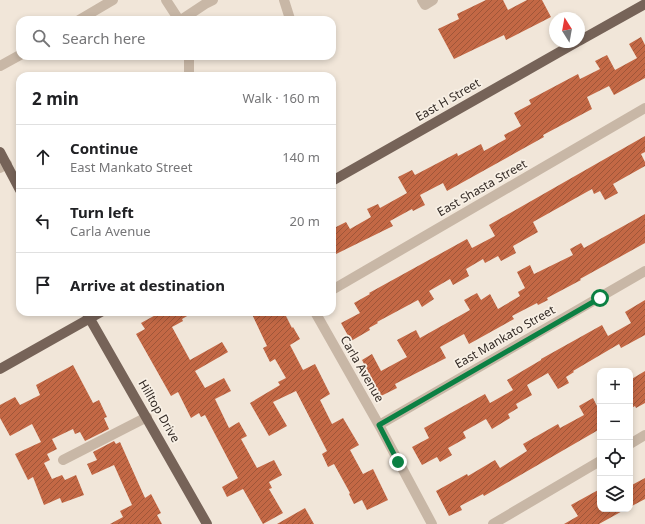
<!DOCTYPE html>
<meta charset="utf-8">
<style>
:root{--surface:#fff;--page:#f6f6f6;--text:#202124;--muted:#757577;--line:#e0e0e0}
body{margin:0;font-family:"Noto Sans",sans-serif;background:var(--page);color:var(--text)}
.controls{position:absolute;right:12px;bottom:12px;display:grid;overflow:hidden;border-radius:8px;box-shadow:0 2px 6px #0003}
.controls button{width:36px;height:36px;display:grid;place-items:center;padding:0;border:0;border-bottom:1px solid var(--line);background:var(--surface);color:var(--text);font:20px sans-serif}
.compass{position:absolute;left:549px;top:12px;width:36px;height:36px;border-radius:50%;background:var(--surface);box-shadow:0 2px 6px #0003;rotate:349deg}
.stop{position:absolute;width:12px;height:12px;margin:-9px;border:3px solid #0b8043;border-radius:50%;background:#fff}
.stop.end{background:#0b8043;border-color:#fff;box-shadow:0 1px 4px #0008}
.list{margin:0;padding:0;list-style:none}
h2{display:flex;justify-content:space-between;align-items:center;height:52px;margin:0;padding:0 16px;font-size:17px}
h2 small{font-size:13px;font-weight:400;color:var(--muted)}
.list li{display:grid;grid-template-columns:26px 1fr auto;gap:12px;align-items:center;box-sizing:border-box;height:64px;padding:0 16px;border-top:1px solid var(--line)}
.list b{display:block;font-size:15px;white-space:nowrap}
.list p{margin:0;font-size:13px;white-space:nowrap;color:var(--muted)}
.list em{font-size:13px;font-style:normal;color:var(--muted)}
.icon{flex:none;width:22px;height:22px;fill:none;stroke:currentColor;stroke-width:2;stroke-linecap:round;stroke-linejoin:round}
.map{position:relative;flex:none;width:645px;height:524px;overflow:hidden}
.search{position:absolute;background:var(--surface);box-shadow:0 2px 6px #0003;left:16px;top:16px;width:320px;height:44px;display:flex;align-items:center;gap:10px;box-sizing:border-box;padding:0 14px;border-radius:12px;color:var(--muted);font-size:15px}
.panel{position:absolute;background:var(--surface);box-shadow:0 2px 6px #0003;left:16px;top:72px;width:320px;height:244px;border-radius:12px}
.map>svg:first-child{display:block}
</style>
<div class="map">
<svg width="645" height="524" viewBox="0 0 645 524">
<defs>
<pattern id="building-hatch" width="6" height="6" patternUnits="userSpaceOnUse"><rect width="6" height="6" fill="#c36845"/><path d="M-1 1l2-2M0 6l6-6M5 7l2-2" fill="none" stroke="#9f5639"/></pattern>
</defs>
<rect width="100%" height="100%" fill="#f1e6d9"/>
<path fill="url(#building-hatch)" d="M486 0H503L508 10 527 0H542L551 17 506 40 504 35 454 59 438 29 459 19 457 14Z
M641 37 645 45V78L614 95 609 86 587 97 592 109 543 135 544 137 447 191 443 183 420 195 425 205 413 211 412 209 390 221 393 226 332 256V229L346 222 350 229 371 217 367 209 378 204 380 208 407 193 398 177 412 170 415 175 457 153 458 156 481 144 484 151 506 139 504 135 521 126 514 113 531 104 529 100 578 74 580 79 600 69 595 61 607 55 615 70 637 58 629 44Z
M645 136V152L641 154 645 162V166L613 184 618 193 605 200 600 191 594 194 592 189 533 222 538 232 513 246 516 253 501 261 498 256 485 263 483 259 466 269 469 276 453 285 450 279 429 291 434 299 422 307 418 300 377 322 378 323 369 328 370 330 351 341 341 323 360 313 354 303 370 294 369 293 467 239 472 248 495 236 489 225Z
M645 214V243L580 279 581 280 547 298 548 300 538 305 537 303 512 316 514 319 469 344 464 334 440 347 446 358 395 384 397 388 381 396 362 360 372 354 381 371 407 357 397 340 416 330 420 338 470 310 464 300 477 293 481 300 490 294 498 309 520 296 518 292 525 288 517 272 530 265 534 274 573 255 570 249 581 243 584 248Z
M645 300V335L621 348 619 344 573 371 574 372 566 377 569 383 558 389 548 373 527 385 532 395 516 404 518 408 508 414 510 418 492 429 486 419 463 432 466 438 448 448 452 455 440 462 437 457 422 465 412 447 429 438 424 428 485 394 490 403 513 390 507 380 541 360V359L602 325 608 336 631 323 625 312Z
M161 312H194L182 319 183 321 172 327 190 360 222 342 228 352 195 371 205 388 224 378 231 391 215 399 229 428 239 422 247 436 241 439 257 468 274 460 282 475 269 482 272 488 269 489 283 513 263 524 243 489 227 497 222 487 238 478 205 415 201 417 199 413 191 418 178 392 171 396 136 334 145 329 141 323Z
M251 312H270L272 316 284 312 292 328 293 327 300 339 290 345 303 370 315 364 330 394 320 400 332 424 343 418 359 445 350 450 363 474 373 469 388 500 367 510 362 500 354 504 349 494 350 493 334 464 328 467 322 454 327 451 296 391 273 402 287 426 269 436 250 403 280 385 278 382 286 378 275 359 270 362 263 348 267 346Z
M73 365 93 403 99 400 107 417 104 418 109 429 85 441 80 432 75 434 73 429 52 439 57 449 47 454 50 460 44 463 52 479 62 475 65 480 76 475 84 495 62 503 60 498 44 505 33 477 28 480 15 454 41 442 32 424 10 436 0 418V405L15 397 20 405 40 395 36 385Z
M645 371V403L636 408 635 406 630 409V380Z
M593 398 600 412V429L484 496 483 494 460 506 462 510 449 516 436 491 467 474 468 476 495 460 500 468 527 451 523 444 558 424 560 428 584 415 579 406Z
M114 441 116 444 120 442 145 498 151 494 161 513 157 515 162 524H110L123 517 120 511 132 505 114 465 92 475 87 464 97 460 93 452Z
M645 478V499L630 507V486Z
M600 489V509H626L599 524H564L578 516 571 505Z
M305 508 314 524H277Z"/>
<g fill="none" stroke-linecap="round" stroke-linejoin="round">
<path stroke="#c8b7a6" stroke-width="10" d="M166 0 179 20
M284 0 290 19
M422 0 425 5 433 0
M79 20 113 0
M181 20 205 4 213 0
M189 56V76
M0 66 20 55
M0 168 7 164
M332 290 645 108
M315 312 379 425 432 524
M379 425 645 271
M630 444 645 435
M63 460 147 417
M493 524 600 461"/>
<path stroke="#766358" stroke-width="10" d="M579 41 645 4
M0 152 20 190
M332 181 577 42
M86 312 207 524
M0 369 101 312"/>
</g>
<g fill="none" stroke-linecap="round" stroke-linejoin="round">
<path stroke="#0b8043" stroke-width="5" d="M398 462 379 425 600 298"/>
</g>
<g text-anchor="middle" stroke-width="3.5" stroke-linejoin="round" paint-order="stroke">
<g font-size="12" fill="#342b26" stroke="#f8f0e5">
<text transform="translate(448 100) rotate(-30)" y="4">East H Street</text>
<text transform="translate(482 188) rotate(-30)" y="4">East Shasta Street</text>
<text transform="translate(505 337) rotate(-30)" y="4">East Mankato Street</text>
<text transform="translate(362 369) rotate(60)" y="4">Carla Avenue</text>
<text transform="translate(159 411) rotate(60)" y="4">Hilltop Drive</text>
</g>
</g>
</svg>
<div class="controls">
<button>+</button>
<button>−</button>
<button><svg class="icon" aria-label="locate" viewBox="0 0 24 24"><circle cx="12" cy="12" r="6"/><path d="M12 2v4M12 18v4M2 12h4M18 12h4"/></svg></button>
<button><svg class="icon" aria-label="layers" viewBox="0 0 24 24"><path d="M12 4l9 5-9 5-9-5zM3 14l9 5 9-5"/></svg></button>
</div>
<svg class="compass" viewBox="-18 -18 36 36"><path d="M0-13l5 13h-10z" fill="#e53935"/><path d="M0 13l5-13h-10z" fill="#757577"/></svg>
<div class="stop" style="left:600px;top:298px"></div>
<div class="stop end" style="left:398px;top:462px"></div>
<div class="search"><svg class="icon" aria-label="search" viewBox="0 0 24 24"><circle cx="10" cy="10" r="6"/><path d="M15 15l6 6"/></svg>Search here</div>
<section class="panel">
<h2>2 min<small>Walk · 160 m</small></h2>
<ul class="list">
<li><svg class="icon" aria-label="ahead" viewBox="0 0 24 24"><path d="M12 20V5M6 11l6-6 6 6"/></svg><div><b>Continue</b><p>East Mankato Street</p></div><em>140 m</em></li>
<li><svg class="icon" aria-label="left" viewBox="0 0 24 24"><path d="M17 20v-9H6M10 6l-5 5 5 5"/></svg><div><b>Turn left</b><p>Carla Avenue</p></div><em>20 m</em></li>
<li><svg class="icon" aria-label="arrive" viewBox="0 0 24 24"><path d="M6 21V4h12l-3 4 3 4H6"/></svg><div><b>Arrive at destination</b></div></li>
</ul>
</section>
</div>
